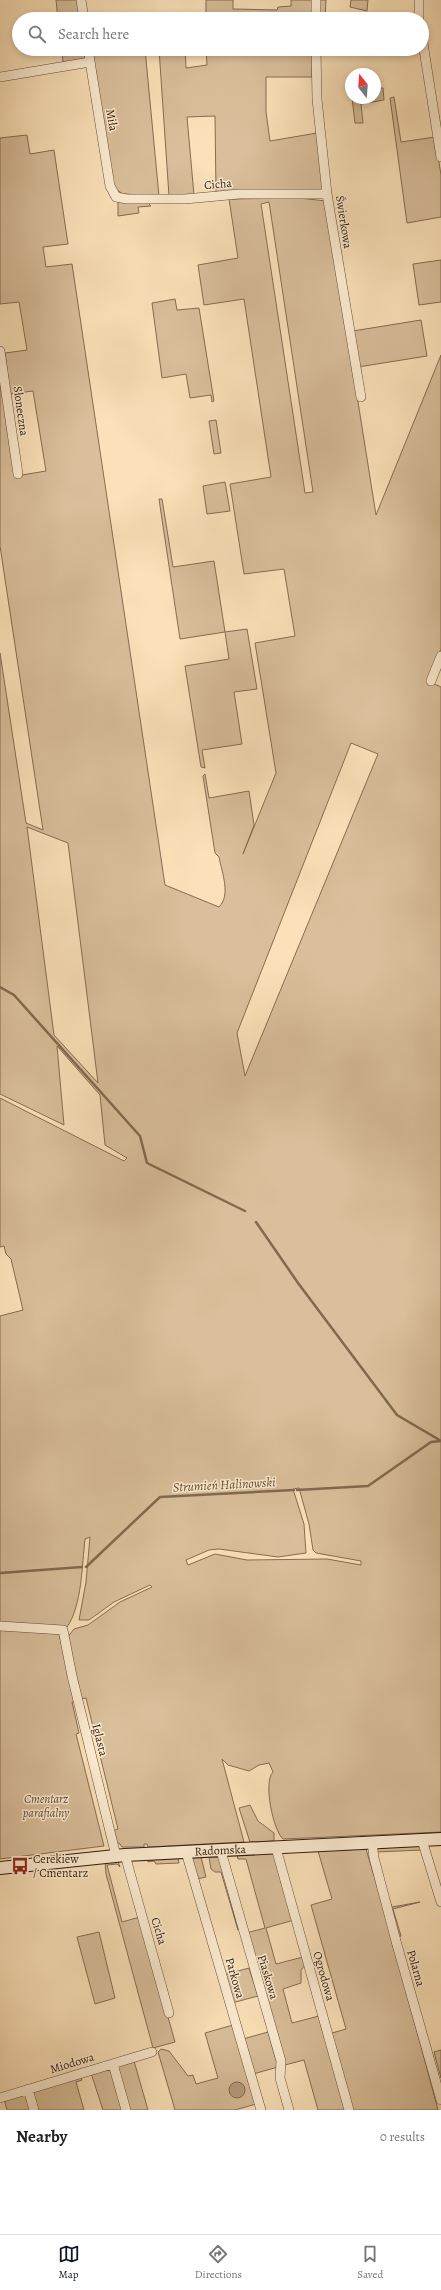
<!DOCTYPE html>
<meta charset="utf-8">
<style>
:root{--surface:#fff;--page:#f2f2f2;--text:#222;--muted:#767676;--line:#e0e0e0;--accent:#111827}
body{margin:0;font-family:Alegreya,serif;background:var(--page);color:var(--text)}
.compass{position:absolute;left:345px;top:68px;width:36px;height:36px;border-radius:50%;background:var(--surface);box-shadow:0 2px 6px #0003;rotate:343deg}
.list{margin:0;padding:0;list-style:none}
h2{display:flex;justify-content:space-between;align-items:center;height:52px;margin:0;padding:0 16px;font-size:17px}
h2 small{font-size:13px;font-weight:400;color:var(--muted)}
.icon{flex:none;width:22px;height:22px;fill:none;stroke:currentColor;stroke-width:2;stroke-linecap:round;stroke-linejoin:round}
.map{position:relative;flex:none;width:441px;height:2110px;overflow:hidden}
.search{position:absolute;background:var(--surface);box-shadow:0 2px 6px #0003;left:12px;right:12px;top:12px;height:44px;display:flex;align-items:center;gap:10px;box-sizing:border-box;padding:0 14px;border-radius:22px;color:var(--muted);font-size:15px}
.sheet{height:124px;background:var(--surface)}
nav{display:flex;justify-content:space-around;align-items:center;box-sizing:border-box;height:56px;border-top:1px solid var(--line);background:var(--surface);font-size:11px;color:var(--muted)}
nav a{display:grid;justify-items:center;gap:2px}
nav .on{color:var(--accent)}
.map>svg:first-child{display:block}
</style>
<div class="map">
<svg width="441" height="2110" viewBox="0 0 441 2110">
<rect width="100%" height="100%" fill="#fbe1b9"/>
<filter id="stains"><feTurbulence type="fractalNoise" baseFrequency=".005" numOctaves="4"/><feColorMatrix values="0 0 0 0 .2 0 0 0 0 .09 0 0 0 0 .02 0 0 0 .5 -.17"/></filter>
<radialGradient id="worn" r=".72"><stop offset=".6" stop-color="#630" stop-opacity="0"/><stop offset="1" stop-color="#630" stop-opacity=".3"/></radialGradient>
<path fill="#d9bf9b" stroke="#866c52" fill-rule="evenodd" d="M56 0H78L81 19H58Z
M206 0H233V9L277 10 278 7 291 6V0H313V19H206Z
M319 0H326L325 19H318Z
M351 0H368L367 11 350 7Z
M184 14 185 19H158V18Z
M62 49H86L84 59 63 63Z
M92 49H145L159 196 123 194 114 188Z
M159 49H185L186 68 207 65 206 49H313L312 77H266V112L270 141 317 133 325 186 321 194 216 193 215 116 187 117 194 195 169 196Z
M375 88H383L384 100 361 104 363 123H355L352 98H375Z
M394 97 401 142 435 137 441 175V217L407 223 390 98Z
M27 135 30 154 54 150 68 244 43 247 46 267 72 264 165 885 219 907C231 895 222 873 219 857L215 853 203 776 205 774 209 798 249 791 254 825 243 854 276 773 255 643 295 636 284 569 244 574 230 484 271 477 244 299 204 305 198 265 238 258 229 199 299 198 326 201 376 515 441 355V649L428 681 441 687V1832L283 1839C273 1830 263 1782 273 1772L269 1763 259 1765 249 1771 228 1765 222 1759 244 1842 148 1847 147 1844H144V1847H122L119 1843 116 1844 113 1831 118 1829 86 1698 80 1699 67 1638 74 1629 88 1625 120 1602 152 1587 150 1585 114 1602 89 1620H79L86 1582 90 1537 85 1539C82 1564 82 1606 67 1627L0 1624V1316L23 1310 11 1259 6 1254 4 1246 0 1247V1098L124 1161 127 1158 105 1145 100 1095 57 1046 64 1125 0 1094V653L26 823 43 830 0 546V383L22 475 46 471 33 391 10 394 5 353 27 350 19 302 0 304V138ZM269 202 313 492 305 493 261 204ZM351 743 378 754 245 1076 237 1033ZM27 827 68 843 98 1083 54 1035ZM299 1488 309 1524 313 1550 316 1553 361 1561V1565L327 1559 247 1560 215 1554 188 1565 186 1560 209 1550 219 1549 278 1557 306 1553 304 1524 293 1489Z
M118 201 148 203 151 206 138 207 139 213 118 216Z
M441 260V302L419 305 413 264Z
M175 299 177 310 199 308 214 401 212 402 211 395 190 398 186 374 162 378 152 303Z
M421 320 427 356 358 367 353 331Z
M216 420 221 453 214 454 209 421Z
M225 482 230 511 207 514 203 486Z
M159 499H162L173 567 214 561 225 632 247 629 257 689 234 692 242 744 202 750 205 768 201 767 185 666 229 659 225 632 180 639Z
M0 1629 59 1634 75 1701 72 1702 79 1733 76 1734 104 1846 0 1859Z
M250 1805 258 1821 274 1833V1841L250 1842 239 1808Z
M422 1845V1850L376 1852 375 1848Z
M366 1849 388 1923 438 2110H318L304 2060 285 2065 246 1933 265 1928 246 1859H238L237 1855 275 1853 294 1920 266 1928 276 1964 303 1957 305 1965 301 1970V1983L283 1989 292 2023 319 2016 325 2035 346 2029 311 1905 332 1899 318 1851Z
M190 1857H201L206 1877 197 1879Z
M209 1857H219L238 1930 221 1872H215L211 1869Z
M178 1858 179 1863 156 1864 154 1861 148 1862V1860Z
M118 1861 120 1867 117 1864 107 1865 122 1922 140 1917 175 2042 153 2048 106 1874 105 1862Z
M420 1902 393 1909 401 1936 399 1937 389 1905 391 1904 392 1907Z
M99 1932 115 1998 95 2004 77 1937Z
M249 1968 258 1996 232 2003 224 1975Z
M233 2025 256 2104 235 2110H175L158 2052 161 2049 169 2051 188 2076 193 2075 196 2084 218 2078 205 2033Z
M268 2032 278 2067 253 2074 243 2039Z
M441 2050V2078L434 2052Z
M134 2061 148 2110H130L117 2065Z
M110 2067 122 2110H103L91 2073Z
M80 2076 82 2080 76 2082 84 2110H38L33 2091Z
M26 2094 32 2110H7L4 2099Z"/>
<path fill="#b79d7d" stroke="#82694f" d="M229 2090a8 8 0 1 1 16 0a8 8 0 1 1-16 0Z"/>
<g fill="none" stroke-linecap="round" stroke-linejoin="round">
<path stroke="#82694f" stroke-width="2.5" d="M0 987 14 995 140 1136 147 1163 245 1211
M256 1222 298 1283 397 1415 441 1441
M297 1490 368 1486 431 1442 441 1441
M86 1567 160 1497 294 1490
M0 1573 82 1567"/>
<g stroke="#654c35" stroke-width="10">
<path id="street" d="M81 0 84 19
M419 0V19
M316 19V0
M422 37 441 157
M88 49 110 186 116 197 127 199H185L239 194H327
M316 49 317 99 327 194 361 397
M0 77 90 62
M0 351 18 474
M431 681 441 656
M0 1626 63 1630 72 1676 116 1856
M422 1840 441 1902
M372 1842 374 1858 396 1941 441 2100
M276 1848 349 2110
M221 1851 281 2061 280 2078 289 2110
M186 1852 261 2110
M125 1855 169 2013
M113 2064 126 2110
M28 2089 34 2110
M0 2098 152 2052"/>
</g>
<g stroke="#331a09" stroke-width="14">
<g id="secondary">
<path id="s1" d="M0 1868 125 1855 441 1839"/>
</g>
</g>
<use href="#street" stroke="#fcecd2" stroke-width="9"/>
<use href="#secondary" stroke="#fcecd2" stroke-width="12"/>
</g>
<defs>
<g id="bus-bare" transform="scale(1.38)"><path d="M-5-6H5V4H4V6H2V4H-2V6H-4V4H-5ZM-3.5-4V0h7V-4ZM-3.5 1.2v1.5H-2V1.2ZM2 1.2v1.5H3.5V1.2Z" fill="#8f2418" stroke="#fcecd2" stroke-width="2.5" paint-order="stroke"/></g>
</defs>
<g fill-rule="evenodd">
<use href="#bus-bare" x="20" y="1866"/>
</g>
<g text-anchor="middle" stroke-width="3" stroke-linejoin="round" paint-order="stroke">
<g font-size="12" fill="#331a09" stroke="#fcecd2">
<text transform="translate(112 120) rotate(81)" y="4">Miła</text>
<text transform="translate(218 184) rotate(-5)" y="4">Cicha</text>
<text transform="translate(344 222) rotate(81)" y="4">Świerkowa</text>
<text transform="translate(21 411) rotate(82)" y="4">Słoneczna</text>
<text transform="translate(100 1740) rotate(76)" y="4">Iglasta</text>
<text dy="4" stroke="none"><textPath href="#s1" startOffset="221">Radomska</textPath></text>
<text transform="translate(159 1931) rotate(74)" y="4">Cicha</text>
<text transform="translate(416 1968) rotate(74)" y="4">Polarna</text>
<text transform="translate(324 1976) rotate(74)" y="4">Ogrodowa</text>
<text transform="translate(268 1977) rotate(73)" y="4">Piaskowa</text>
<text transform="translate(235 1978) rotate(74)" y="4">Parkowa</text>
<text transform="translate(72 2063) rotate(-17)" y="4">Miodowa</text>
</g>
<g font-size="12" font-style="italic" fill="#654c35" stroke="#fcecd2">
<text x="46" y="1803">Cmentarz<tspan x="46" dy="14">parafialny</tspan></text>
</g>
<g font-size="12" fill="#331a09" stroke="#fcecd2" text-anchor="start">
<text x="33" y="1863">Cerekiew<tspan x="33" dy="14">/ Cmentarz</tspan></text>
</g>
<g font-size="13" font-style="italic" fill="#684e37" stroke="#fcecd2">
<text transform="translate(224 1484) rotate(-3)" y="5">Strumień Halinowski</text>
</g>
</g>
<rect width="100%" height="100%" filter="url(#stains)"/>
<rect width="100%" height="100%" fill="url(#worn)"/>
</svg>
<svg class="compass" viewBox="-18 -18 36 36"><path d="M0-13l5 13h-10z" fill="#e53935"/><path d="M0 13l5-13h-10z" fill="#767676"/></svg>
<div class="search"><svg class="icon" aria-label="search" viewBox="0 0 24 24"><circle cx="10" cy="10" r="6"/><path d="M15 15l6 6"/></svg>Search here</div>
</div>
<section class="sheet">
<h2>Nearby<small>0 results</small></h2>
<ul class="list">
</ul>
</section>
<nav>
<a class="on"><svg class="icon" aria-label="map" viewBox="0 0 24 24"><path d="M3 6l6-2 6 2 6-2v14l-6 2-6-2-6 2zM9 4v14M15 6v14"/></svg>Map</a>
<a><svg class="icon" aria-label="directions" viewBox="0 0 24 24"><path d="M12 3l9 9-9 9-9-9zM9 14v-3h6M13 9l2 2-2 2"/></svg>Directions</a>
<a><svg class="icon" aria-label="saved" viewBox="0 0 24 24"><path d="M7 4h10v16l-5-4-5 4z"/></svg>Saved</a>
</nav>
